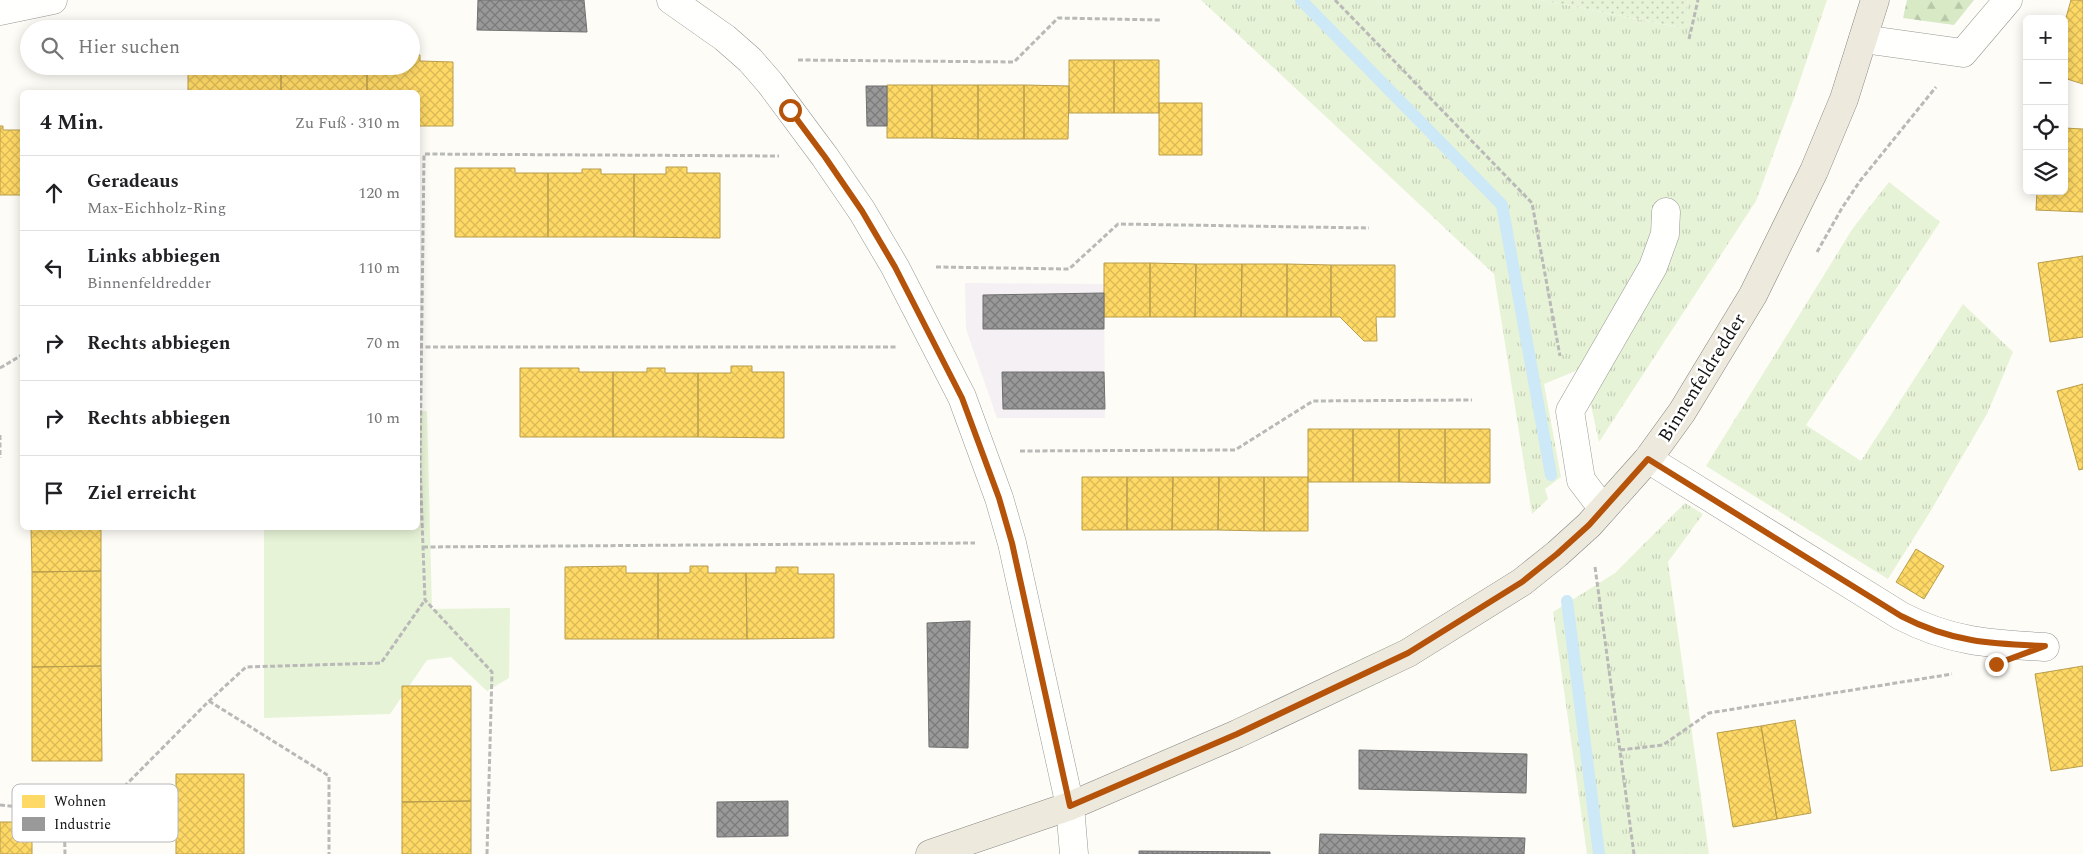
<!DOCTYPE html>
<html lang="de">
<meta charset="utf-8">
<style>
:root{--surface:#fff;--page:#f6f6f6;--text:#202124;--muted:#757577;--line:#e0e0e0}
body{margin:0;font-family:Spectral,serif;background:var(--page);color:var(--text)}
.controls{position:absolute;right:15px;top:15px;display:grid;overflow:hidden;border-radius:8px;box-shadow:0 2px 12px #0003}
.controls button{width:45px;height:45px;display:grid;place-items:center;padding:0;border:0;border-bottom:1px solid var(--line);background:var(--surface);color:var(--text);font:25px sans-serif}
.stop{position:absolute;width:15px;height:15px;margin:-11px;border:4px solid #b45309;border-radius:50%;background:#fff}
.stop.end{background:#b45309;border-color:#fff;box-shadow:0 1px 5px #0008}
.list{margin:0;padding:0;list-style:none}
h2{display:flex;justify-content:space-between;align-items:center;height:65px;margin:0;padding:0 20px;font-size:21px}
h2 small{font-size:16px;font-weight:400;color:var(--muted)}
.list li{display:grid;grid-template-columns:32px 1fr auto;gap:15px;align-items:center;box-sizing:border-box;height:75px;padding:0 20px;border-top:1px solid var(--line)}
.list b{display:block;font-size:19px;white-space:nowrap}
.list p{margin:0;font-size:16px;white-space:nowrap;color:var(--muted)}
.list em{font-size:16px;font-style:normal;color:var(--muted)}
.icon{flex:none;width:28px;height:28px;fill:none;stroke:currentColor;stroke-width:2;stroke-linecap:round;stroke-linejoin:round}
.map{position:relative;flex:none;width:2083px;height:854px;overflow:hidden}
.search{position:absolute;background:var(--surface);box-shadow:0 2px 12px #0003;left:20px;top:20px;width:400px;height:55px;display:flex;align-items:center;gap:12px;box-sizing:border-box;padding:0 18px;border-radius:28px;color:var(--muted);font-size:19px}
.panel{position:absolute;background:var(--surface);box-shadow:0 2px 12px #0003;left:20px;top:90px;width:400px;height:440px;border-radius:8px}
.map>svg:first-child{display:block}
</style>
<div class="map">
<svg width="2083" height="854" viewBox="0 0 2083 854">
<defs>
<pattern id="grass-tufts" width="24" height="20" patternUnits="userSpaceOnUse" patternTransform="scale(1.25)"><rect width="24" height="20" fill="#e7f3d7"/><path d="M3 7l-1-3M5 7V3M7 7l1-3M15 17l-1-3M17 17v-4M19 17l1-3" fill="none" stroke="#c5cfb8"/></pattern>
<pattern id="forest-firs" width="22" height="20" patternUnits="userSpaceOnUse" patternTransform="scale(1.25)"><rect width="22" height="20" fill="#d8eac5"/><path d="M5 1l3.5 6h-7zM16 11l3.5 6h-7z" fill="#b8c8a8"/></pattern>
<pattern id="garden-dots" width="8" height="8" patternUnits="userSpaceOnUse" patternTransform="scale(1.25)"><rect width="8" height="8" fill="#e7f3d7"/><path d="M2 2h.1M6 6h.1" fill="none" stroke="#c5cfb8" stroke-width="1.8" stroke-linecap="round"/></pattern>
<pattern id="homes-cross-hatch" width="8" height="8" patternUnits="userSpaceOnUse" patternTransform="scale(1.25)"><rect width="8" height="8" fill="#ffd966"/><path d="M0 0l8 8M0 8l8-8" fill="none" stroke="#dab957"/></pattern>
<pattern id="industry-cross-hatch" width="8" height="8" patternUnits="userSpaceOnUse" patternTransform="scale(1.25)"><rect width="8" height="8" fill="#999"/><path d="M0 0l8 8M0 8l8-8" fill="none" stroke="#7b7b7b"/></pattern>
</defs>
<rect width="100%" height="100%" fill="#fdfcf7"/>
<path fill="#f5f0f3" d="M965 283 1104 284 1105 418H997L966 329Z"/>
<path fill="url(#grass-tufts)" d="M1201 0H1541L1682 28 1688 0H1827L1794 98 1756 201 1599 442 1583 369 1578 370 1544 384 1561 477 1545 489 1548 499 1532 514 1494 274Z
M1889 182 1940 222 1806 425 1861 461 1963 304 2013 352 1987 414 1930 512 1888 579 1706 466 1853 228Z
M1685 503 1703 514 1668 562 1709 854H1587L1553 612 1615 573Z"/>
<path fill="url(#forest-firs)" d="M1907 0H1974L1954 25 1903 18Z"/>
<path fill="#e7f3d7" d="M418 411H427L432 609 510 608 509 678 487 691 451 657 427 660 390 714 264 718V528H418Z"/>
<path fill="url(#garden-dots)" d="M1541 0H1688L1683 28Z"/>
<path fill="url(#homes-cross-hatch)" stroke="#b89d4c" d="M2071 0H2083V84L2064 78V25Z
M411 55H420V61L453 62V126H418V92H367V66H411Z
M1069 60H1114V113H1069Z
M1114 60H1159V113H1114Z
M188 66H281V92H188Z
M281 66H367V92H281Z
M887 85H932V138H887Z
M932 85H978V139L932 138Z
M978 85H1024V139H978Z
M1024 85 1069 86 1068 139H1024Z
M1159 103H1202V155H1159Z
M0 126H3V130H22V195H0Z
M2064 128 2083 129V212L2036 210 2037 191H2064Z
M666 167H687V173H720V238L634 237V174H666Z
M455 168H515V173H548V237H455Z
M582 169H601V174H634V237H548V173H582Z
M2083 256V337L2050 342 2038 263Z
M1104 263H1150V317H1104Z
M1150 263 1196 264 1195 317H1150Z
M1196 264H1242L1241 317H1195Z
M1242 264H1287V317H1241Z
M1287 264 1331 265V317H1287Z
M1331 265H1395V317H1376L1377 341H1364L1340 317H1331Z
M731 366H752V372H784V438L698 437V373H731Z
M520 368H579V372H613V437H520Z
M647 368H665V373H698V437H613V372H647Z
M2083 384V469L2079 470 2057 391Z
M1308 429H1353V482H1308Z
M1353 429H1399V482H1353Z
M1399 429H1445V483L1399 482Z
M1445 429H1490V483H1445Z
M1082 477H1127V530H1082Z
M1127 477H1173L1172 530H1127Z
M1173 477H1219L1218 530H1172Z
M1219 477H1264V531L1218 530Z
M1264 477H1308V531H1264Z
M31 528H101V571L32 572Z
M1916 549 1944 566 1924 599 1896 582Z
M626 566V573H658V639H565V567Z
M690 566H708V573H746L747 639H658V573H690Z
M776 567H798V574H834V638L747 639 746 573H776Z
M101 571V666L32 667V572Z
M101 666 102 761H32V667Z
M2083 666V766L2051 771 2035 674Z
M402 686H471V801L402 802Z
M1795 720 1811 813 1777 819 1761 726Z
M1761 726 1777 819 1733 827 1717 733Z
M176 774H244V854H176Z
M471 801V854H402V802Z
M0 822H32V854H0Z"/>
<path fill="url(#industry-cross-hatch)" stroke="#707070" d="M478 0H584L587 32 477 30Z
M866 86H887V126H867Z
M1104 293V329H983V295Z
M1002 372H1104L1105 409H1003Z
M970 621 968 748 929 747 927 623Z
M1359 750 1527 754 1526 793 1359 789Z
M788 801V836L717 837V802Z
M1320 834 1525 838 1524 854H1319Z
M1139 851 1270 852V854H1139Z"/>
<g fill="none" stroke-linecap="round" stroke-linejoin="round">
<path stroke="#cde8f7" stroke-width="12" d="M1301 0 1502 205 1551 475
M1567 601 1599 854"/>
<g stroke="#979795" stroke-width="29">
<path id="minor" d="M671 0 725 38 750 60 770 83 825 157 862 211 895 267 962 397 999 498 1012 543 1070 806 1074 854
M0 11 53 0
M1863 39 1963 53 2008 0
M1648 459 1901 616C1951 642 1990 644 2045 647
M1603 509 1581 480 1570 411 1653 267 1665 234 1666 212"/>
</g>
<g stroke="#858482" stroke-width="29">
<path id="major" d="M930 854 1070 806 1237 734 1408 653 1522 582 1557 554 1589 525 1648 459 1682 412 1753 295 1814 171 1844 99 1875 0"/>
</g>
<path stroke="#b9b9b8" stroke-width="3" stroke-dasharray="5 2.5" stroke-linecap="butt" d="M1335 0 1532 203 1560 356
M1689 39 1698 0
M798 60 1014 62 1058 18 1161 20
M1817 252 1842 208 1860 181 1936 87
M936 267 1069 269 1118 224 1369 228
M418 347H897
M0 368 22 355
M0 435V458
M1020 451 1235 450 1313 401 1472 400
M423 547 975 543
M1595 567 1634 854
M209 701 329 776V854
M1620 750 1663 745 1709 713 1952 674
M0 805 64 812H99L209 701 246 667 381 663 425 600
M64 812 65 854
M487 854 492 672 425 600 420 466 424 154 779 156"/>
<use href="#minor" stroke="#fffffe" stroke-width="28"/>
<use href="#major" stroke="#ede9dc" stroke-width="28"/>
</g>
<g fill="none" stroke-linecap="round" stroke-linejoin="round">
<path stroke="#b45309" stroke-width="6" d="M790 110 825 157 862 211 895 267 962 398 999 498 1012 543 1070 806 1237 734 1408 653 1522 582 1557 554 1589 525 1648 459 1901 616C1951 642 1991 644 2045 646L1996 664"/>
</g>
<g text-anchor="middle" stroke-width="5" stroke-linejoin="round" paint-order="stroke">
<g font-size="19" fill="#111" stroke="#fff">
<text transform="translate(1701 377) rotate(-58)" y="7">Binnenfeldredder</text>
</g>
</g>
<rect x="12" y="784" width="166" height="58" rx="8" fill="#fff" stroke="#b8b8b8" stroke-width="1"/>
<rect x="22" y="795" width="23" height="13" fill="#ffd966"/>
<rect x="22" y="817" width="23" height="14" fill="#999"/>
<g font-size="14" fill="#111">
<text x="54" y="806">Wohnen</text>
<text x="54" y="829">Industrie</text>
</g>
</svg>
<div class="controls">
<button>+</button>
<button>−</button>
<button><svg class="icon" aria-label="locate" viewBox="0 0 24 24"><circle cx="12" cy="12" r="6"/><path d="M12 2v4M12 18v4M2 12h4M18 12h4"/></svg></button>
<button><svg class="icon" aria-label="layers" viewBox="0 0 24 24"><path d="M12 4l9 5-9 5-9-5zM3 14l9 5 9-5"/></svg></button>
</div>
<div class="stop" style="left:790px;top:110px"></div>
<div class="stop end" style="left:1996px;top:664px"></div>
<div class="search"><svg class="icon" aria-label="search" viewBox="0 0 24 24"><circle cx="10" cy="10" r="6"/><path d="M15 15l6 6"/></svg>Hier suchen</div>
<section class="panel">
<h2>4 Min.<small>Zu Fuß · 310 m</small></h2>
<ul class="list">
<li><svg class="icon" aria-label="ahead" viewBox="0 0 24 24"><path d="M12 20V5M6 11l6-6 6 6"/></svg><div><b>Geradeaus</b><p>Max-Eichholz-Ring</p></div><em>120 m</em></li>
<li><svg class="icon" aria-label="left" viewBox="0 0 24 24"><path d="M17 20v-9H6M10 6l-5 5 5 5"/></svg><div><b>Links abbiegen</b><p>Binnenfeldredder</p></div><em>110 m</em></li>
<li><svg class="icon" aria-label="right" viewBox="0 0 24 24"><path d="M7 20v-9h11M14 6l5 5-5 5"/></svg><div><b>Rechts abbiegen</b></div><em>70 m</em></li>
<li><svg class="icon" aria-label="right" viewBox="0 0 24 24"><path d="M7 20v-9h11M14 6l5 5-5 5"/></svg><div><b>Rechts abbiegen</b></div><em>10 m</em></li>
<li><svg class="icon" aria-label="arrive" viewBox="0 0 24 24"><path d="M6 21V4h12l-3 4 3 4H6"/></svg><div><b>Ziel erreicht</b></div></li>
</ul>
</section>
</div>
